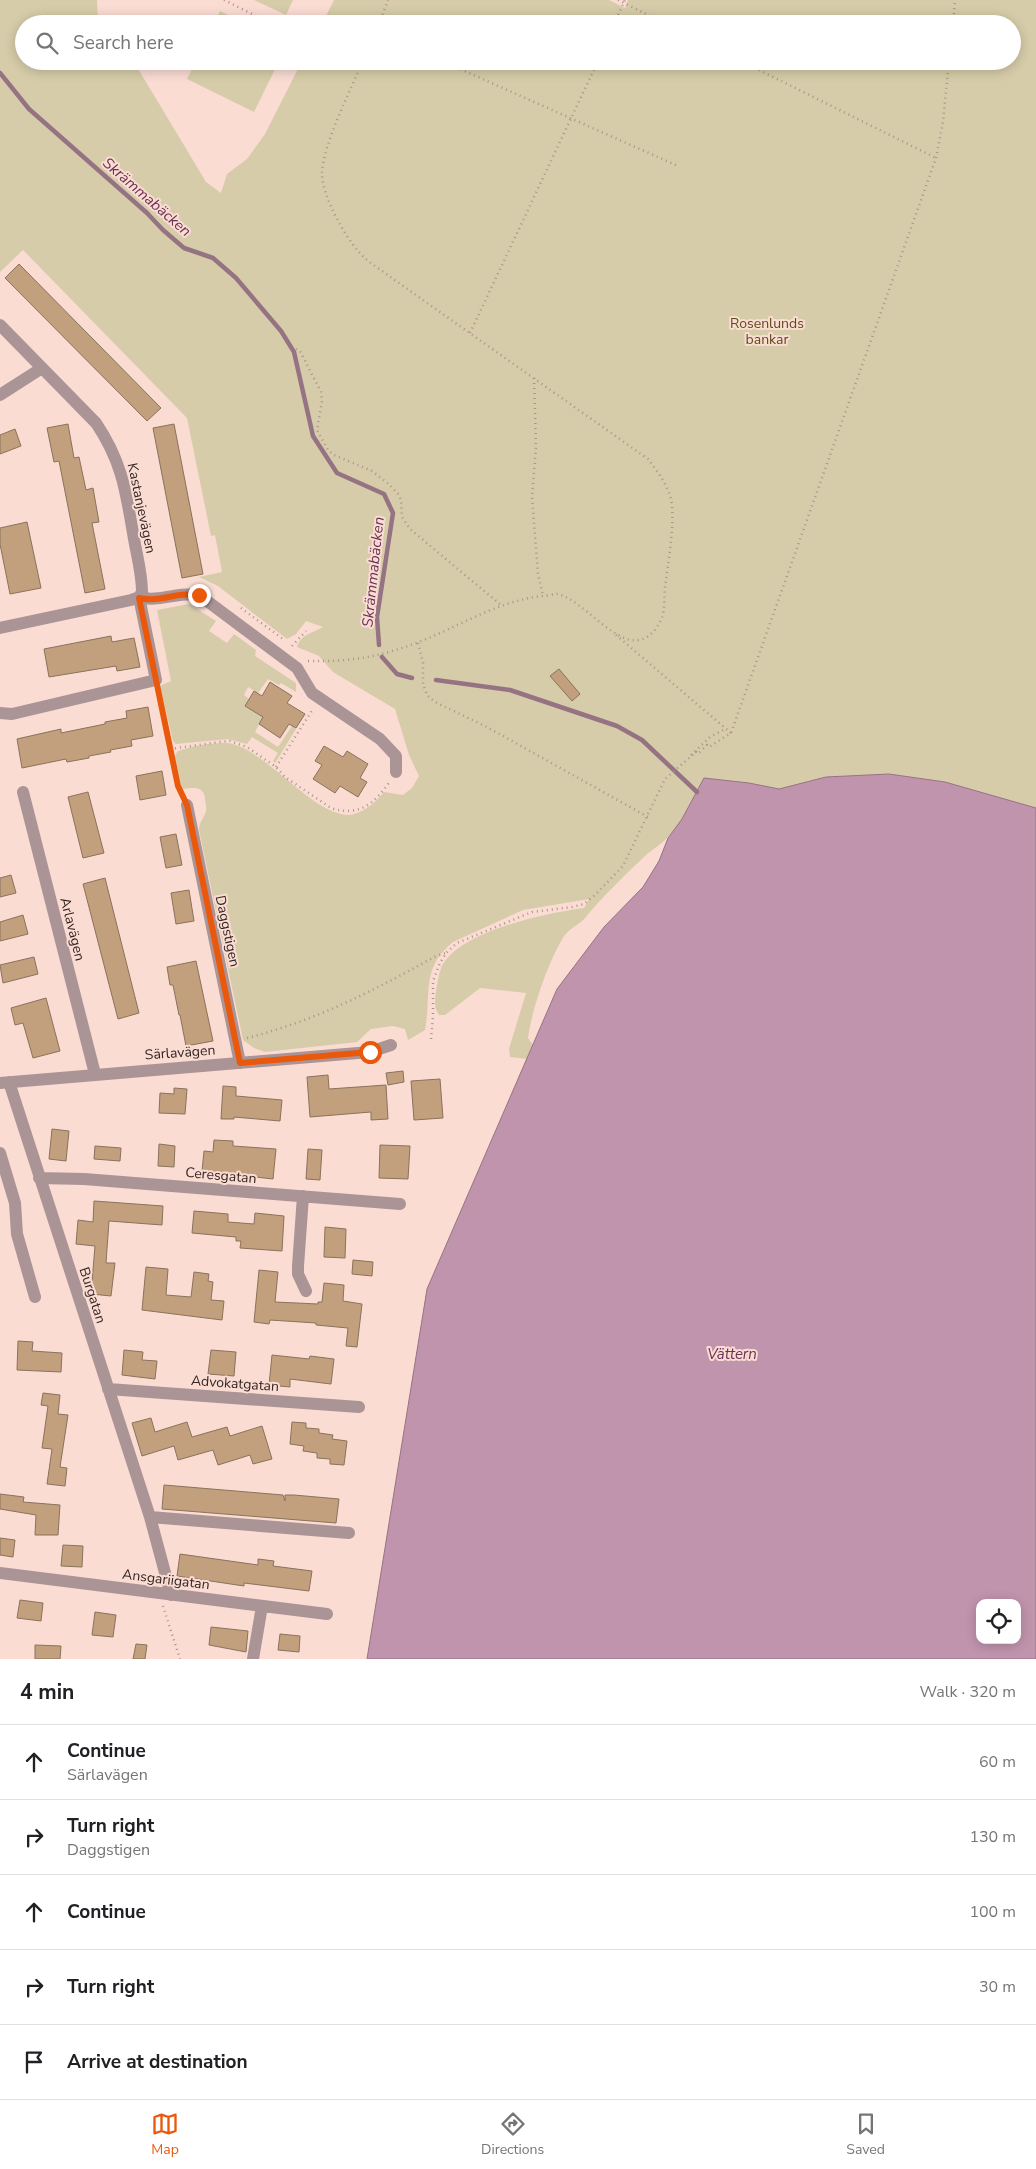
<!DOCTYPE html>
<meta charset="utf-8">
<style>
:root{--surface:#fff;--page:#f2f2f2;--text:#202124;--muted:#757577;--line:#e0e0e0;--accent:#ea580c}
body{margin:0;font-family:"Nunito Sans",sans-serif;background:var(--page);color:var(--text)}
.controls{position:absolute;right:15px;bottom:15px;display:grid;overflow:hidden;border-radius:10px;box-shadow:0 2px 12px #0003}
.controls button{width:45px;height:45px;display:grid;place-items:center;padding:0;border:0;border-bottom:1px solid var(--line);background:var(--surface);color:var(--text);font:25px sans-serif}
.stop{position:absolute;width:15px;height:15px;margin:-11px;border:4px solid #ea580c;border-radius:50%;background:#fff}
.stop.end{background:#ea580c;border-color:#fff;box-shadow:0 1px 5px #0008}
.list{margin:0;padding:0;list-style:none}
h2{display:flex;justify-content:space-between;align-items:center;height:65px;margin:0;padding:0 20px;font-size:21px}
h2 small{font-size:16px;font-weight:400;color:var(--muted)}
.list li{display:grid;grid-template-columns:32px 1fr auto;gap:15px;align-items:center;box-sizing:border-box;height:75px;padding:0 20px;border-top:1px solid var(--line)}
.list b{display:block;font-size:19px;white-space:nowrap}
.list p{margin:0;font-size:16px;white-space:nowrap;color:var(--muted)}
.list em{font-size:16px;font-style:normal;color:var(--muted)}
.icon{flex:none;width:28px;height:28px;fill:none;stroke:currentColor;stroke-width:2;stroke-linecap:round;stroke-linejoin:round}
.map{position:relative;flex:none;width:1036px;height:1659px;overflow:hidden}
.search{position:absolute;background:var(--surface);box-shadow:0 2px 12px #0003;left:15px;right:15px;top:15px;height:55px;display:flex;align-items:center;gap:12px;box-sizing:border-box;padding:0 18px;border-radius:28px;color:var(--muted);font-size:19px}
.sheet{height:440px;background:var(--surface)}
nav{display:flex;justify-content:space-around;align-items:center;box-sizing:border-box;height:70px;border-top:1px solid var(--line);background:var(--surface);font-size:14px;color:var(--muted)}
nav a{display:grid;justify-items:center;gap:2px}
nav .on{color:var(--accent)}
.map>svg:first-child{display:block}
</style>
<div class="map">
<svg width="1036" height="1659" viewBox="0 0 1036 1659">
<rect width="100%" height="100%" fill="#fadcd3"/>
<path fill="#d6cca9" d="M0 0H97L98 24H24V61H131L140 72 206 182 221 193 227 174 247 159 265 134 302 61H1012V24H322L334 0H609L625 8 628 0H1036V808L945 782 889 774 826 777 779 789 749 783 705 778C695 798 684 820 669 836 663 843 653 849 646 855 625 875 604 895 585 918 580 924 570 928 565 935 550 956 531 1012 528 1038L533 1045 527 1059 510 1057 509 1049 526 993 480 988 445 1015H439C433 1007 435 996 437 986 438 979 440 969 443 964 464 930 547 913 584 908L589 899 523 910 453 942C420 969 432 994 425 1030L408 1040 405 1029 393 1026 371 1029 357 1042 265 1052 254 1048 243 1040 199 830C199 822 204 818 206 811 207 807 205 802 205 798 203 785 192 788 182 789L175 756 177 752C188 746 222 741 233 744 271 755 313 815 349 815 362 814 376 802 384 792L403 795 412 788 419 776 409 755 395 709 333 672 319 656 297 647C301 634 313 633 323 627L306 621 296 634 287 639 218 586 199 577 222 572 215 535 211 536 187 418 23 250 0 272Z
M254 0H293L286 15Z
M220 11 246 24H214Z
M196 61H279L254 112 187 79Z
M189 604 216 621 209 631 227 643 234 634 256 650 255 656 296 683V692L281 683 279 685 268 679 258 693 248 687 244 695 249 699 245 706 263 717 255 732 278 747 292 726 296 729 275 763 273 761 278 753 252 737 247 744 228 739 176 744 173 741 160 686 171 681 157 610Z"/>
<path fill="#c094ad" stroke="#967383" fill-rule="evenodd" d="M889 774 945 782 1036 808V1659H367L427 1289 557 989 604 927 643 887 659 861 668 838 682 819 704 778 749 783 779 789 826 777ZM980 1603H1017V1640H980Z"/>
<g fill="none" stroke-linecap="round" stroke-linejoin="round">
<path stroke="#967383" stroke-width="4.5" d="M0 73 29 109 147 213 163 230 184 248 213 258 236 278 281 331 294 352 313 436 337 473 384 494 393 513 377 617 379 645
M382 657 397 674 412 678
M436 680 510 690 617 726 642 740 697 792"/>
</g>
<path fill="#c2a07e" stroke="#8a725b" d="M19 264 161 408 147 421 5 278Z
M68 424 74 458 79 457 86 490 93 488 99 522 92 523 105 589 85 593 59 461 54 462 47 428Z
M174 424 203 574 182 578 153 428Z
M15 429 21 446 0 454V435Z
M27 522 41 588 10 594 0 544V528Z
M111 636 112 642 134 638 140 667 117 671 116 666 49 677 44 649Z
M559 669 580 694 572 701 550 676Z
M270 682 292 696 287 703 305 714 296 728 289 724 280 738 259 724 263 717 245 706 254 691 262 696Z
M148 707 153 736 131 740 132 746 110 750 111 752 89 756V758L67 762 66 759 22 768 17 739 61 729V733L105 724V722L127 718 126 711Z
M324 746 343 757 347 751 368 764 360 778 367 782 358 797 340 786 335 793 313 779 322 765 315 761Z
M162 771 166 795 140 800 136 776Z
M88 792 104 853 83 858 68 797Z
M176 834 182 865 166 868 160 837Z
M11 875 16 893 0 897V878Z
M105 878 139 1013 118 1019 83 884Z
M189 890 194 921 176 924 171 893Z
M23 915 28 934 0 941V922Z
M34 957 38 974 3 983 0 965Z
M196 961 213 1041 186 1046 180 1015H179L173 985H170L167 967Z
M46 998 60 1051 33 1058 23 1023 15 1025 11 1008Z
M403 1071 404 1082 388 1085 386 1073Z
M328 1075 329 1089 386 1085 388 1119 371 1120V1112L310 1117 307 1077Z
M440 1079 443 1118 414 1120 411 1081Z
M223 1086 236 1087V1096L282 1100 280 1121 234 1117V1119H221Z
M174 1088 187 1089 185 1114 159 1113 160 1093 174 1094Z
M52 1129 69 1131 66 1161 49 1159Z
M214 1140 233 1141V1146L276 1149 273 1179 202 1171 204 1151 213 1152Z
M159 1144 175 1146 174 1167 158 1166Z
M380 1145 410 1146 408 1179 379 1178Z
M95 1146 121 1148 120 1161 94 1159Z
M308 1149 322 1150 320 1180 306 1179Z
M94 1201 163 1206 162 1225 109 1221 106 1263H115L111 1296 91 1294 95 1246 76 1244 78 1220 93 1222Z
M194 1211 228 1214V1222L254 1224 255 1213 284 1216 282 1251 240 1248 241 1241H236V1237L192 1233Z
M325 1227 346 1229 345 1258 324 1257Z
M353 1260 373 1262 372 1276 352 1274Z
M146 1267 168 1269 166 1295 191 1297 194 1272 209 1274 208 1281 213 1282 211 1300 224 1301 222 1320 142 1310Z
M259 1270 278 1272 275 1302 318 1304V1302H322L324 1283 344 1285 343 1301 362 1304 357 1347 346 1346 348 1328 316 1325V1323L270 1320 269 1324 254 1322Z
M18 1341 33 1342 32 1351 62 1353 61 1372 17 1370Z
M124 1350 143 1352 142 1360 157 1361 155 1379 122 1375Z
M211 1350 236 1352 234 1376 208 1374Z
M272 1355 309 1359 310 1356 334 1359 331 1384 290 1379V1387L269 1385Z
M43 1393 60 1395 58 1414 68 1415 60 1467 67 1468 65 1486 47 1484 52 1449 42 1448 48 1406 41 1405Z
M151 1418 155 1432 187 1422 192 1437 227 1427 230 1436 262 1426 272 1459 253 1464 250 1455 218 1465 213 1450 178 1460 174 1446 142 1456 132 1423Z
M292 1422 306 1423V1428L319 1429V1433L333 1435 332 1439 347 1441 344 1465 330 1464V1459L317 1458V1453L303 1451 304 1446 290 1444Z
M164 1485 283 1495 285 1501V1495H294L339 1499 336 1523 162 1509Z
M0 1494 24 1497 23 1502 60 1505 58 1535H35L36 1515 0 1509Z
M0 1538 15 1540 13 1557 0 1555Z
M63 1545 83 1546 82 1567 61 1566Z
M180 1554 258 1565V1559L274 1561 273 1566 312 1571 309 1591 244 1583V1586L177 1576Z
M20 1600 43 1603 41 1621 17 1618Z
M95 1612 116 1615 113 1637 92 1635Z
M211 1627 248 1631 246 1652 209 1645Z
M280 1634 300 1636 299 1652 278 1650Z
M136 1644 147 1645 145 1659H133Z
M35 1645 61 1646 60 1659H35Z"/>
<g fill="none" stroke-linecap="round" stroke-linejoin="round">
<path stroke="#ab938c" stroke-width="2.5" stroke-dasharray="1 4" stroke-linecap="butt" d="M224 0 272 24
M618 0 666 24
M379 24 388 0
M614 24 625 0
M953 24 955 0
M442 61 678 166
M741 61 936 158
M470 333 598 61
M296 349 300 351 321 392 322 401 317 430 328 450 334 455 372 471 390 485 398 494 401 500 402 517 410 529 501 605
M534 378 536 447 532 497 538 574 543 596
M241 608 283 639
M616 635 731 733
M418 643 423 663V684L427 695 435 702 487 727 648 817
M292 646 306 631
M308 661C351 662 379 657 419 642 460 626 498 601 542 596 547 596 553 594 557 594 584 599 618 652 645 638 653 634 658 626 662 618 665 610 664 598 665 588 668 562 674 532 672 505 670 488 658 472 648 459L389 276C380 269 367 262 359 252 344 235 322 196 322 173 323 144 351 89 363 61
M159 693 178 786 182 795
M170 749 219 742 230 741 247 747 276 767 285 777 331 808C358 817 375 804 390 781
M691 755 710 737 725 729
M276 767 313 709
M247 1038C315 1021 375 990 436 956L446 953
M431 1039 433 1016V981L440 963 446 953 457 943 532 912 572 907 584 904 595 895 623 866 665 779 696 752 698 754 707 745 709 747 731 733 936 158 943 122 949 61
M163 1606 180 1659"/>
<path stroke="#ab9496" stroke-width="12" d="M0 325 96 423C123 463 126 493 134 539 137 556 142 574 142 592L139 597 131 600 0 628
M0 395 42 368
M0 713 12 714 156 680 139 597C159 603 179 591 199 595L297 668 312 693 380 739 396 756V772
M23 792 95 1074
M187 805 240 1063
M9 1082 150 1517 171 1595
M0 1083 370 1052 391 1045
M0 1153 15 1203 17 1234 35 1297
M39 1178 84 1179 400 1204
M303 1196 298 1266V1274L306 1291
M108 1389 359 1407
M150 1517 349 1533
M0 1573 327 1614
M253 1659 262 1606"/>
</g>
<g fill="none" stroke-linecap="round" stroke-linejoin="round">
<path stroke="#ea580c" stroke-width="6" d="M199 595C179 591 159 603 139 598L178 786 187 805 240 1063 370 1052"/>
</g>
<g text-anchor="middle" stroke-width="4" stroke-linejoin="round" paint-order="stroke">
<g font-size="14" fill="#5b4d17" stroke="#fadcd3">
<text x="767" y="328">Rosenlunds<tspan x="767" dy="16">bankar</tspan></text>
</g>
<g font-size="14" fill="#332521" stroke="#fadcd3">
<text transform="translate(142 508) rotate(78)" y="5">Kastanjevägen</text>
<text transform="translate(73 929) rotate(76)" y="5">Arlavägen</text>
<text transform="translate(228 931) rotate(78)" y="5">Daggstigen</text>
<text transform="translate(180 1052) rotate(-4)" y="5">Särlavägen</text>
<text transform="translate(221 1175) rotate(5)" y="5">Ceresgatan</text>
<text transform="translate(93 1295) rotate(72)" y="5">Burgatan</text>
<text transform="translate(235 1383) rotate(4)" y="5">Advokatgatan</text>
<text transform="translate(166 1579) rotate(7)" y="5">Ansgariigatan</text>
</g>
<g font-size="15" font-style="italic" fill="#6a3255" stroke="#fadcd3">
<text transform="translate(147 197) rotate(41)" y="5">Skrämmabäcken</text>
<text transform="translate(373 572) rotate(-84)" y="5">Skrämmabäcken</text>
<text x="732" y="1359">Vättern</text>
</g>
</g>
</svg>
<div class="controls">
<button><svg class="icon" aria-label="locate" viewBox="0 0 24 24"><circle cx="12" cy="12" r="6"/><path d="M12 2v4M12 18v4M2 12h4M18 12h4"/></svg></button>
</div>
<div class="stop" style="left:370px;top:1052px"></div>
<div class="stop end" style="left:199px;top:595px"></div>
<div class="search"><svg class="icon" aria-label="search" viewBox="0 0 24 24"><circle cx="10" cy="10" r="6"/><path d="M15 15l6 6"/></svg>Search here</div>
</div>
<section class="sheet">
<h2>4 min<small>Walk · 320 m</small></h2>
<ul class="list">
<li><svg class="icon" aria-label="ahead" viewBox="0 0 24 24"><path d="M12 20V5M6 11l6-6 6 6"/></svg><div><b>Continue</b><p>Särlavägen</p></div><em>60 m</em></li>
<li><svg class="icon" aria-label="right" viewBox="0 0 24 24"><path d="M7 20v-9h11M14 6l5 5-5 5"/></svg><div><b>Turn right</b><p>Daggstigen</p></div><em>130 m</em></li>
<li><svg class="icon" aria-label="ahead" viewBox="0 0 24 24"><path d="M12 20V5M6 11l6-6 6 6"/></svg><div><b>Continue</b></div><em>100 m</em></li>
<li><svg class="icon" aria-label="right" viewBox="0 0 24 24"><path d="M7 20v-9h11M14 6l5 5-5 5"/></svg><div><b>Turn right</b></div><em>30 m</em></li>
<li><svg class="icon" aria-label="arrive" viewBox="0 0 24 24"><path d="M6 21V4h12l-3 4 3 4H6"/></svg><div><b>Arrive at destination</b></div></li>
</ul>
</section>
<nav>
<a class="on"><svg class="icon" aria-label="map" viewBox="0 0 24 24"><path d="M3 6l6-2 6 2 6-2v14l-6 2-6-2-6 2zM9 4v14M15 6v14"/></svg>Map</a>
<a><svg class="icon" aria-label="directions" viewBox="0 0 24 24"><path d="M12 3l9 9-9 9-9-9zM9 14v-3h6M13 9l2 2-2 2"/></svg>Directions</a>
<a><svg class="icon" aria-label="saved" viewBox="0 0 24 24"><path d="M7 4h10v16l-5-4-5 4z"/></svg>Saved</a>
</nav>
